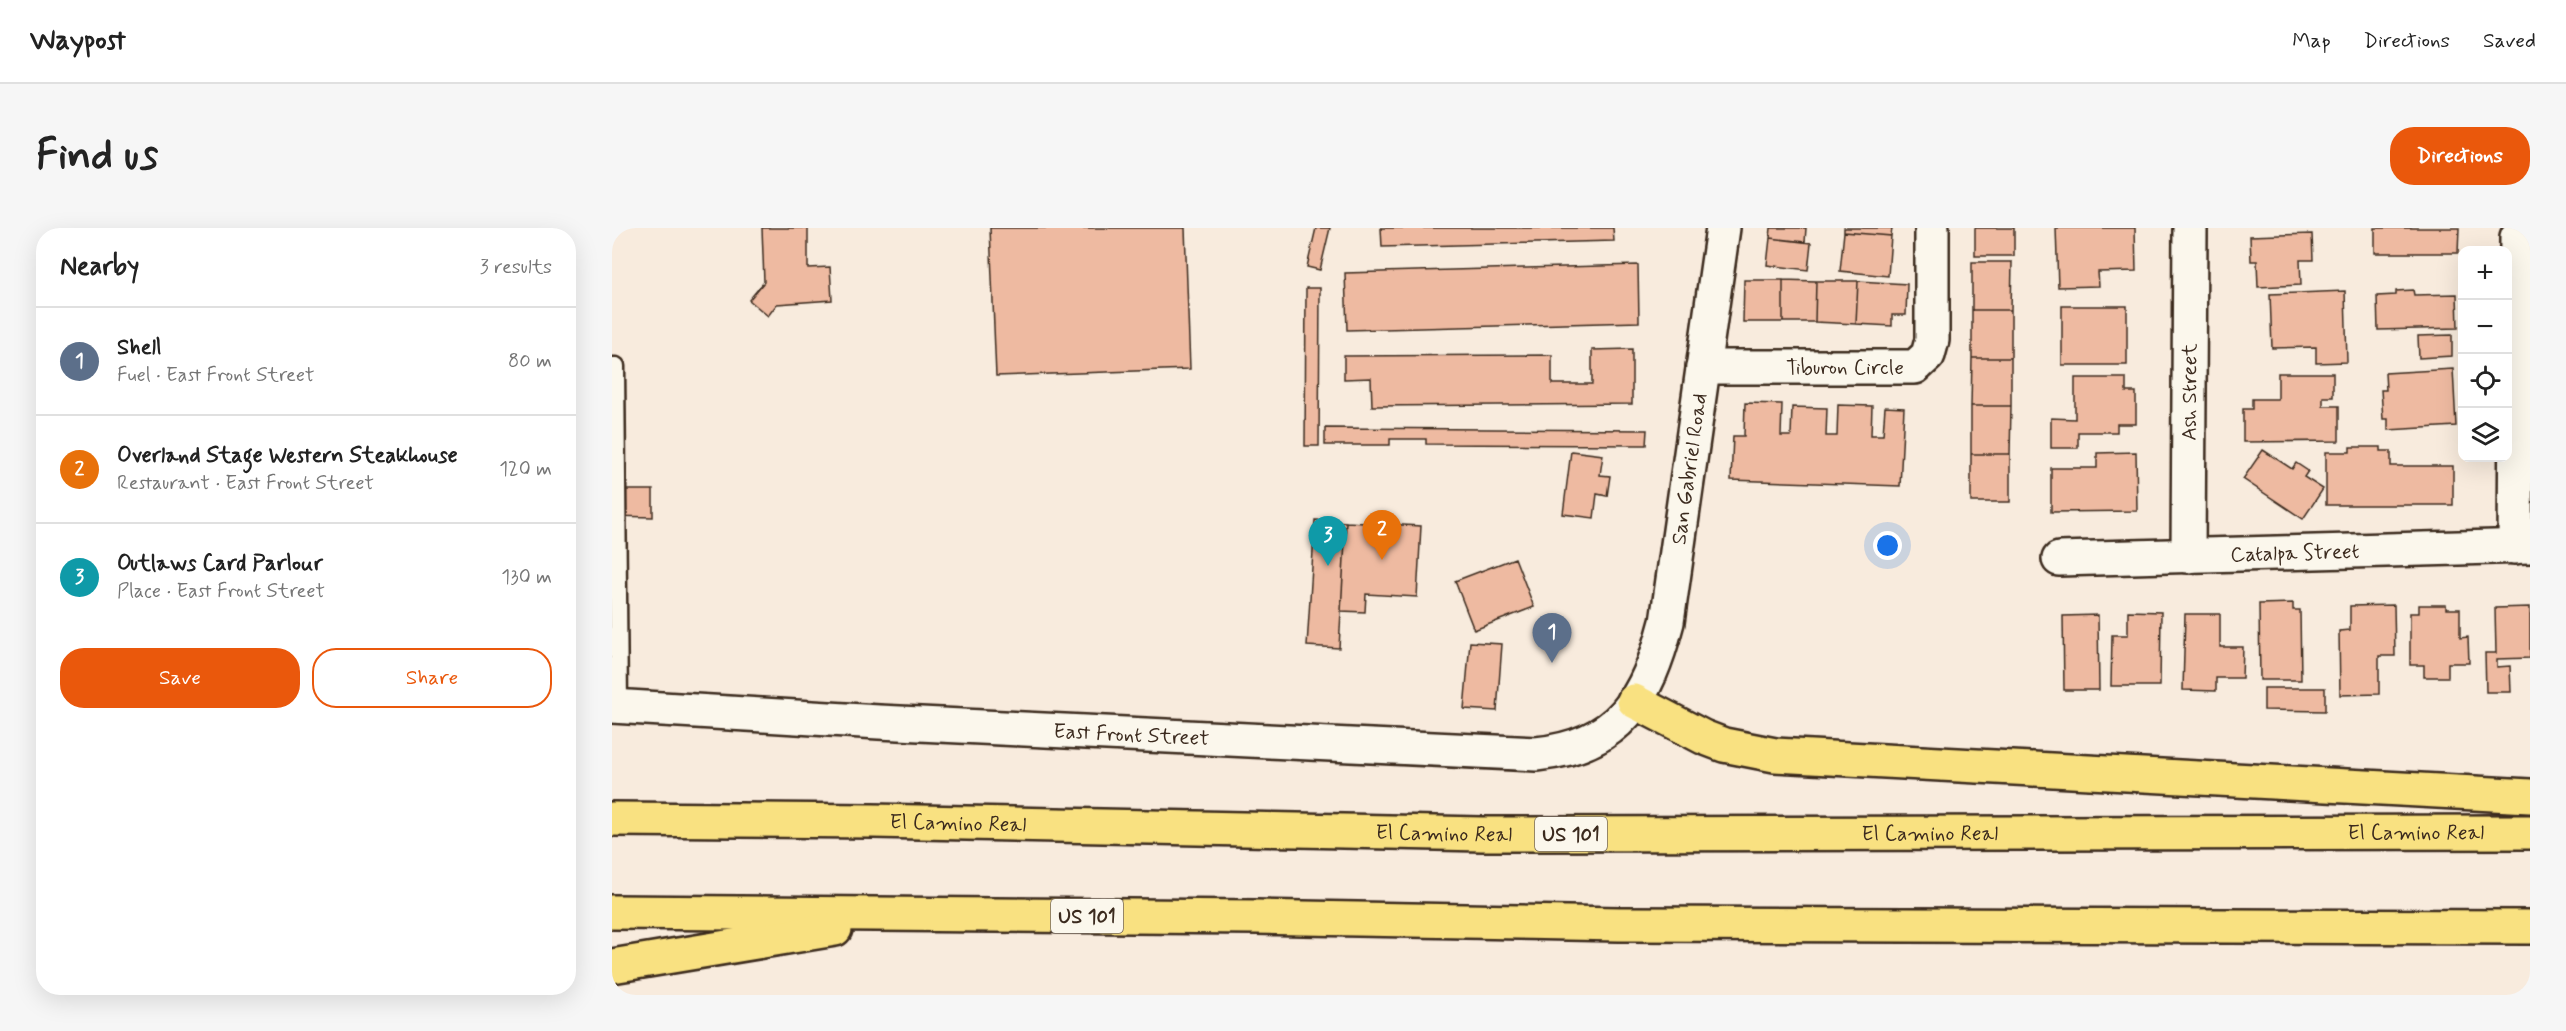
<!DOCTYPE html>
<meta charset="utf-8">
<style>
:root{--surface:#fff;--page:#f6f6f6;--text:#222;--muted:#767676;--line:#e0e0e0;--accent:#ea580c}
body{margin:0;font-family:Mynerve,sans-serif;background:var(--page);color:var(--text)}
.controls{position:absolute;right:18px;top:18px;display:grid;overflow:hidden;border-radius:12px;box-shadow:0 6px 24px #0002}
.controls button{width:54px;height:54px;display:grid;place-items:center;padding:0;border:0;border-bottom:2px solid var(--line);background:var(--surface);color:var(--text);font:30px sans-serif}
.you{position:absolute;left:1276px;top:318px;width:21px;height:21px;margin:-15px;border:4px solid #fff;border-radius:50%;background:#1a73e8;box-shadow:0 0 0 9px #1a73e833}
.badge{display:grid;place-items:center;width:39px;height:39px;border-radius:50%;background:var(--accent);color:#fff;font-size:20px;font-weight:700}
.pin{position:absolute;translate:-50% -50px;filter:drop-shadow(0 2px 3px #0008)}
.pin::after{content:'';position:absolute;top:32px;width:21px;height:18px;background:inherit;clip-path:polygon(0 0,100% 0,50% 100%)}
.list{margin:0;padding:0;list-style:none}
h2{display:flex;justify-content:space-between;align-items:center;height:78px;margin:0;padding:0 24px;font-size:26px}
h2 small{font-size:20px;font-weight:400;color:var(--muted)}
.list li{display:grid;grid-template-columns:39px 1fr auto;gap:18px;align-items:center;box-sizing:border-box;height:108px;padding:0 24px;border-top:2px solid var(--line)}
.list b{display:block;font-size:22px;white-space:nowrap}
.list p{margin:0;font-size:20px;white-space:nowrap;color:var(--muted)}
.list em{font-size:20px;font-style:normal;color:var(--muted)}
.actions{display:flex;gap:12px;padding:18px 24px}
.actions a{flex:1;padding:14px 0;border:2px solid var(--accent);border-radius:24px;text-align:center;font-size:21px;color:var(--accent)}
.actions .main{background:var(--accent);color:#fff}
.icon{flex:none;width:33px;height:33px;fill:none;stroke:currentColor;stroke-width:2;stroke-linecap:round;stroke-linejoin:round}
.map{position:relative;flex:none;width:1918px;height:767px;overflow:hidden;border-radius:24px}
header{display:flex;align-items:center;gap:36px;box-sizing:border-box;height:84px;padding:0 30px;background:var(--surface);border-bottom:2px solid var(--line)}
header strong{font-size:28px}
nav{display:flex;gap:33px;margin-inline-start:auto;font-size:21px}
.intro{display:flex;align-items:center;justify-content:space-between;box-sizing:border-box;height:144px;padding:0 36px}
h1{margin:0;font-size:42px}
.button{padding:15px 27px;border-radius:24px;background:var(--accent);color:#fff;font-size:21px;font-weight:700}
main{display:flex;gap:36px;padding:0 36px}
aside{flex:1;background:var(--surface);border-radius:24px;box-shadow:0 6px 24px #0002}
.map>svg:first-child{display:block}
</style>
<header>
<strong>Waypost</strong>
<nav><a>Map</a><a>Directions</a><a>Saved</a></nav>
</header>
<div class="intro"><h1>Find us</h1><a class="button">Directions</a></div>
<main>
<aside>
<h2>Nearby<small>3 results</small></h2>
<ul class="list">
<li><span class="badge" style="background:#5c6f8a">1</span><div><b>Shell</b><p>Fuel · East Front Street</p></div><em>80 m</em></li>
<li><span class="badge" style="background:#e8710a">2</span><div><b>Overland Stage Western Steakhouse</b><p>Restaurant · East Front Street</p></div><em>120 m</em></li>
<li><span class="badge" style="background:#0f9aa8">3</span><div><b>Outlaws Card Parlour</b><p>Place · East Front Street</p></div><em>130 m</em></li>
</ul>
<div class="actions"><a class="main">Save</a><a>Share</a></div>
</aside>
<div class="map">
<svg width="1918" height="767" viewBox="0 0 1918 767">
<rect width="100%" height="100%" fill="#f8ebdd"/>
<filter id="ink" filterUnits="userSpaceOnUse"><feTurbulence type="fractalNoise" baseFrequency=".0167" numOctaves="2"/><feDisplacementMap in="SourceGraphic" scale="12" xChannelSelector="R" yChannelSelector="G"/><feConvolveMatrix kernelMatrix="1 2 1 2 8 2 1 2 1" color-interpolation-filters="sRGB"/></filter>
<g filter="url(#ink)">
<path fill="#eebaa1" stroke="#3b2a1e" stroke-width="1.5" d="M150 0H196V40L218 39 220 72 165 76 156 88 137 72 152 54Z
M378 0H573L578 141 384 148Z
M704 0H718L708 42 695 39Z
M769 0H1001L1002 13 770 19Z
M1159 0H1194L1193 14 1158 10Z
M1232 0H1280L1279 8 1232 4Z
M1363 0H1402V28H1363Z
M1444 0H1523L1524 43 1486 44 1487 58 1446 59Z
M1763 0H1847L1846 25H1763Z
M1232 4 1279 8 1276 48 1228 43Z
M1700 6 1701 32H1688L1689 57 1646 59 1645 33H1639L1638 8Z
M1158 10 1199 15 1196 42 1155 37Z
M1360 34H1400L1399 82H1360Z
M1026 37 1027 94 735 102 733 45Z
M1132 52H1171V94H1131Z
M1171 52 1204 53 1203 94H1171Z
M1204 53H1246L1244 96 1203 94Z
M1246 53 1295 56 1294 87H1280V98L1244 96Z
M694 60H708L707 218H693Z
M1801 62 1802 67 1845 66 1846 100 1766 102 1765 68 1784 67V63Z
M1733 63 1735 134 1704 135V119L1660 120 1658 66Z
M1450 78H1515V137H1450Z
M1360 82H1399V130H1360Z
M1840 107V128L1807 130 1806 108Z
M1020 121V176L760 178 759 150 732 151V128L940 127V156H980V122Z
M1360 130H1399V178H1359Z
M1841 141 1844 198 1776 202V191H1771L1769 162H1774L1773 145Z
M1666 145H1721V169H1711V178H1727V213L1631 214V181H1640V171H1666Z
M1463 150H1514V164H1524V196H1505V204H1466V220H1439V190L1463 191Z
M1133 175 1170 176 1169 208H1179L1180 179 1215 180 1214 208H1225L1226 177 1260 178 1259 207H1271L1273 179 1292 180 1288 258 1119 252 1121 208H1132Z
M1359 178H1399L1398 226H1359Z
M713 200 1035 202 1034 217 814 216V211H778V217H713Z
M1738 219H1769V223H1779V238H1841V277H1714V224H1738Z
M1651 222 1680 241 1684 235 1696 243 1692 249 1711 261 1691 291 1631 251Z
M959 223 991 227 988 247 998 248 995 268 985 266 982 290 951 286Z
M1524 224 1525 283 1439 284V240H1485V225Z
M1359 226H1398V274H1359Z
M0 262H41V289L0 288Z
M703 292 734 294 727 420 695 418Z
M734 294 809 298 805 369 754 366 753 384 729 383Z
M903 330 922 379 862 402 843 353Z
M1681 375V382H1688L1689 452H1648L1647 376Z
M1782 377 1783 428H1767V466L1728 467 1727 403 1738 402V378Z
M1807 377H1834V381H1848V410L1856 409 1857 435H1836V449H1812V437H1798V385H1807Z
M1918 379V430L1885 431V439L1898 438 1899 464H1874L1873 425H1884L1883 380Z
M1516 383 1549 384 1548 458H1499L1500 407H1516Z
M1573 386H1608V419H1631L1630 450H1604V463L1571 462Z
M1486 387 1487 462H1452L1451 388Z
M858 414 890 416 885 483 852 481Z
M1652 460H1713V483L1652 482Z"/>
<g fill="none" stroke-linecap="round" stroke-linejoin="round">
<g stroke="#3b2a1e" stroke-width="21">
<path id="lane" d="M0 138H4L7 478"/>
</g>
<g stroke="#3b2a1e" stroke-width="38">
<g id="street">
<path id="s1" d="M1091 139H1303L1316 127 1320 112V0"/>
<path d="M1903 319 1905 9"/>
<path id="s2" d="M1576 328 1578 0"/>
<path id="s3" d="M1447 331 1918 318"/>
</g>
</g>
<g stroke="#3b2a1e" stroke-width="38">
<g id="secondary">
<path id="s4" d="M0 478 267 494 924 526C1008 518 1035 470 1055 394L1111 0"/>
</g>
</g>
<g stroke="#3b2a1e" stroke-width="38">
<g id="highway">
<path d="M1022 473 1091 509 1112 517 1163 527 1918 568"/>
<path id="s5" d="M0 591 261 593 870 606 1918 604"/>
<path d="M0 684 644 689 1007 696 1918 699"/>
<path d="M0 738 223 701"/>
</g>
</g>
<use href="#lane" stroke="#fbf7ec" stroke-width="16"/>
<use href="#street" stroke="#fbf7ec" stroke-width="33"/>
<use href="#secondary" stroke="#fbf7ec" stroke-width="33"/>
<use href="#highway" stroke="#f9e181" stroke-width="33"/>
</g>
</g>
<g text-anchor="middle" stroke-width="4.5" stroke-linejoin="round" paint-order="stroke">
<g fill="#fbf7ec" stroke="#75685c" stroke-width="1.5">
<rect x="923" y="589" width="72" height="34" rx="4.5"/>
<rect x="439" y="671" width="72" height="34" rx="4.5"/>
</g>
<g font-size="20" font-weight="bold" fill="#3b2a1e">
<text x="959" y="613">US 101</text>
<text x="475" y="695">US 101</text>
</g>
<g font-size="21" fill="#3b2a1e" stroke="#fbf7ec">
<text dy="7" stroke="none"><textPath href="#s1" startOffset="142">Tiburon Circle</textPath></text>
<text dy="7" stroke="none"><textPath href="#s2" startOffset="164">Ash Street</textPath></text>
<text dy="7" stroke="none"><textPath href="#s4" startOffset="1282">San Gabriel Road</textPath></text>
<text dy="7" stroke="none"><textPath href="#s3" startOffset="236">Catalpa Street</textPath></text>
<text dy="7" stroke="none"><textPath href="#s4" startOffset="520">East Front Street</textPath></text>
<text dy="7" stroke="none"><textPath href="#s5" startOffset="346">El Camino Real</textPath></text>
<text dy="7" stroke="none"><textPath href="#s5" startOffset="832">El Camino Real</textPath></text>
<text dy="7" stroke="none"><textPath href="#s5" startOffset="1804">El Camino Real</textPath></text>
<text dy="7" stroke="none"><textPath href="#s5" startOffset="1318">El Camino Real</textPath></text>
</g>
</g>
</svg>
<div class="controls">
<button>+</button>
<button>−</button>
<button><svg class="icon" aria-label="locate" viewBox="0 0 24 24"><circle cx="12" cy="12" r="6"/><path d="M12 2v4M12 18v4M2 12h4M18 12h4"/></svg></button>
<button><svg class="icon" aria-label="layers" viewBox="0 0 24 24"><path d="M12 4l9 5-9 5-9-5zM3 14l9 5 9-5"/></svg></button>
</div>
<div class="you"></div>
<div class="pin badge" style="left:940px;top:435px;background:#5c6f8a">1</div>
<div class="pin badge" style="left:770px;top:332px;background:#e8710a">2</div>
<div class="pin badge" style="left:716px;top:338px;background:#0f9aa8">3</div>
</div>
</main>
